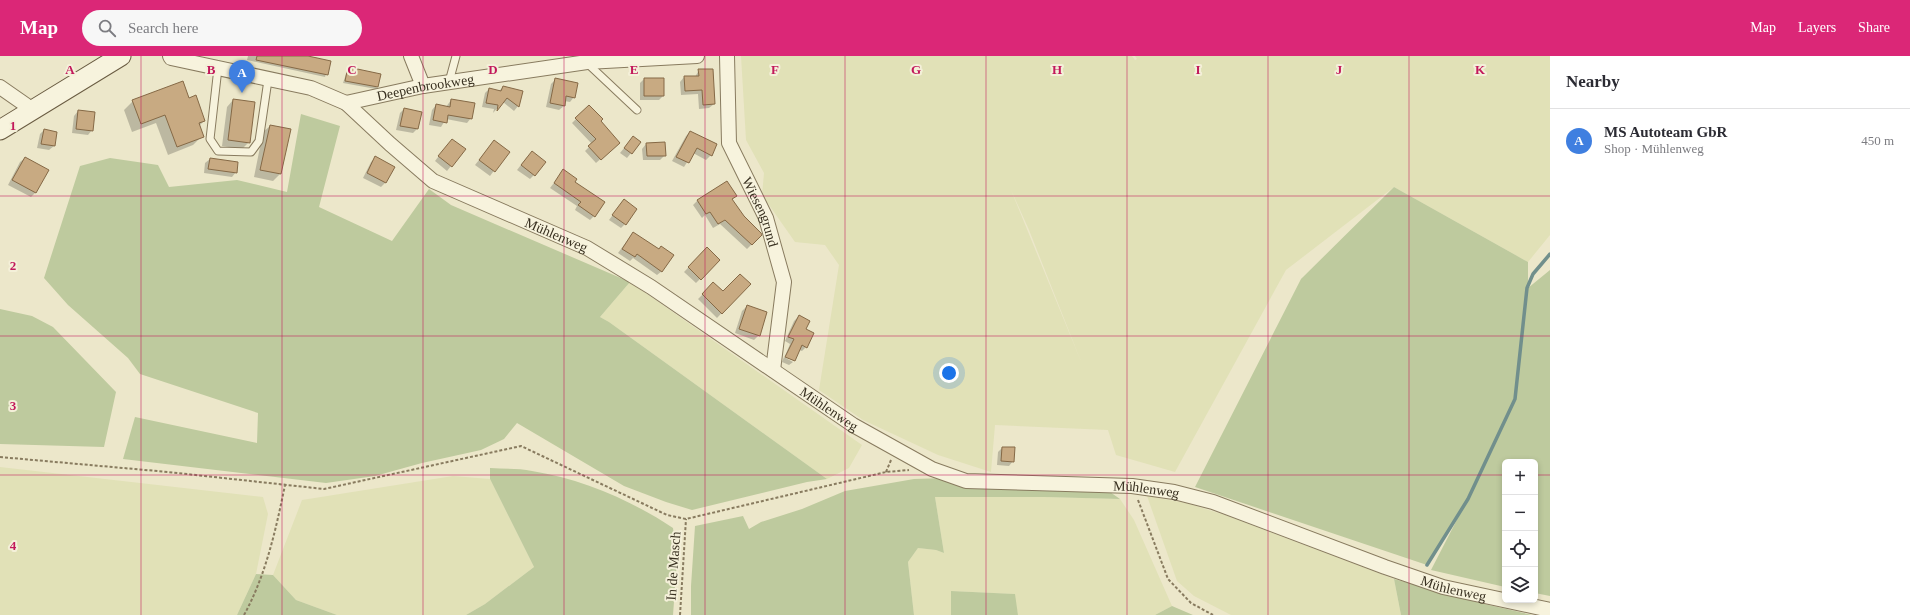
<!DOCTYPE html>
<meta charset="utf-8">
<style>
:root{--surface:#fff;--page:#f7f7f7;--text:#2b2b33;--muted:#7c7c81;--line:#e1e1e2;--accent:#db2777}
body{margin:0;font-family:"Times New Roman",serif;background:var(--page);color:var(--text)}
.controls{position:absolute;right:12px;bottom:12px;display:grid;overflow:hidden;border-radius:6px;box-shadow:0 2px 6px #0003}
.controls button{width:36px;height:36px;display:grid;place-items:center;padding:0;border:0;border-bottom:1px solid var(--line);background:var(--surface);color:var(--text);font:20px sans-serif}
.you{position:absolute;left:949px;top:317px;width:14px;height:14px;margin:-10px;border:3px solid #fff;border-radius:50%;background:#1a73e8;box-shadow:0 0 0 6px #1a73e833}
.badge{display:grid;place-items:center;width:26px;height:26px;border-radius:50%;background:var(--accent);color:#fff;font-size:13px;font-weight:700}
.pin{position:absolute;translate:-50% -33px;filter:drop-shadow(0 1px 2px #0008)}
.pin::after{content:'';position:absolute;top:21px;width:14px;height:12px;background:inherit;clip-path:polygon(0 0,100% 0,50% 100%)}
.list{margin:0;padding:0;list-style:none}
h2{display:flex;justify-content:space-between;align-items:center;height:52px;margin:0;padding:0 16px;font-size:17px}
h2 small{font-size:13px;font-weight:400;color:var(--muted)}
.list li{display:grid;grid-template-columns:26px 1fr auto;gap:12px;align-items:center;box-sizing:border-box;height:64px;padding:0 16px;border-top:1px solid var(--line)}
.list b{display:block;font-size:15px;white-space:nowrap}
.list p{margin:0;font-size:13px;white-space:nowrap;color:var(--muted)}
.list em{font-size:13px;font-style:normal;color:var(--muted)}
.icon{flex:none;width:22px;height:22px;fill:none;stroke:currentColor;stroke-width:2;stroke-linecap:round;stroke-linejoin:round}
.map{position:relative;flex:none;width:1550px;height:559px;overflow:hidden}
header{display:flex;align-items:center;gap:24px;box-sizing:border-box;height:56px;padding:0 20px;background:var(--accent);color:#fff}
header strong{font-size:19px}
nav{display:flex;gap:22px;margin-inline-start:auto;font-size:14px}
.search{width:280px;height:36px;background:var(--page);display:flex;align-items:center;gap:10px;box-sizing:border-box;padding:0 14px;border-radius:22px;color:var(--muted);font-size:15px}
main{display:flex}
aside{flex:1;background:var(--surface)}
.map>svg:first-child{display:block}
</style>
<header>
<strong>Map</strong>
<div class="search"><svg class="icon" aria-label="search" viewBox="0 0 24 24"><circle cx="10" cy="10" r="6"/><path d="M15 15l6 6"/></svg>Search here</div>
<nav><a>Map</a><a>Layers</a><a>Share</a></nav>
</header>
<main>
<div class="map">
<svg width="1550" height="559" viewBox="0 0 1550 559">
<rect width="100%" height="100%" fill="#ece7ca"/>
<path fill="#e1e1b7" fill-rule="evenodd" d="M741 0H1132L1135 4 1137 3 1135 0H1550V179L1528 206 1394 131 1286 214 1175 416 1116 399 1108 374 995 369 991 416 938 399 863 364 819 334 839 209 825 189 795 186 762 139 764 117 746 84ZM1011 134 1029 174 1082 308Z
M630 226 862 389 849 412 827 423 609 266 600 261Z
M0 411 263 441 268 458 256 518 237 559H0Z
M453 420 490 423 534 511 485 548 466 559H337L296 544 273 519 302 444Z
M1147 440 1186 447 1225 459 1394 523 1401 559H1231L1194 540 1177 525Z
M935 441H1044L1120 443 1134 464 1172 550 1155 559H1018L1014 538 951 535V559H914L908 506 918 492 936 494 944 497Z"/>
<path fill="#beca9e" d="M301 58 340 70 319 151 392 185 429 133 451 149 630 226 600 261 609 266 827 423 807 426 692 454 666 446 624 430 517 367 504 383 481 394 422 407 375 420 326 427 123 403 135 361 257 387 258 357 140 318 128 302 68 249 44 222 80 110 110 102 158 109 169 131 237 124 287 136Z
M1394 131 1528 206V232L1550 214V540L1535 537V406H1505V531L1431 514 1464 450 1427 509 1195 431 1301 223Z
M0 253 32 260 53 271 116 336 104 391 0 388Z
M490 412C504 413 519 412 532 415 582 423 631 444 673 472L677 505 673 559H466L485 548 534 511 490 423Z
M946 422 988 431 1055 435 1110 436 1120 443 1044 441H935L944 497 936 494 918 492 908 506 914 559H691V530L695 470 743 460 749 473 761 466 802 453 845 435 914 423Z
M256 518 273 519 296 544 337 559H237Z
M1394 523 1480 547 1532 559H1401Z
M951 535 1015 538 1018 559H951Z
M1172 550 1193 559H1155Z"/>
<path fill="#0003" d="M248 0H302L330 6 325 21 247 4Z
M348 12 377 31 376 33 343 27Z
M699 14 714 48 709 52 699 53 698 38 681 39 680 26 684 21H695Z
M644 23 663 40 659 44H640V27Z
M555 24 574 41 570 46 564 45V50L559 54 546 51 551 28Z
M503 31 518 50 514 55 503 46 493 57 494 53 482 51 485 37 489 33 499 35Z
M188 43 204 65 199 70 202 80 193 89 168 99 156 67 132 76 124 54 133 45Z
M233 44 249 86 242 93 222 90 227 51Z
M451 44 471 62 467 67 446 63 441 71 429 69 432 54 436 49 446 51Z
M589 50 600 65 614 91 596 107 585 95 592 88 572 67Z
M404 53 417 73 413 77 396 74 400 57Z
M78 55 92 74 88 79 72 77 74 60Z
M270 70 280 118 273 125 254 121 263 76Z
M44 74 56 76 54 90 49 94 37 92 40 78Z
M690 76 711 99 706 104 693 97 684 111 672 105 686 80Z
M633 81 631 97 627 102 620 97Z
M494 85 508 96 490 120 475 109Z
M448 88 451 110 447 115 435 105Z
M646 88 665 99 660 104H643L642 93Z
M527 101 534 119 530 123 517 114Z
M25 102 47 114 35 137 31 141 8 129 20 106Z
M375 102 394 111 385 127 381 131 363 122 371 106Z
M210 103 236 116 232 121 204 117 205 107Z
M563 115 574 126 594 160 590 164 575 154 577 150 550 132Z
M736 140 732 144 743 161 761 179 747 193 720 168 713 172 705 159 702 162 693 149 698 144Z
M624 144 625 168 621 172 609 164Z
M633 177 662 215 657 219 633 202 630 205 618 197Z
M707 192 719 204 696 227 684 216Z
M713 228 723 237 749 228 717 262 698 243Z
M747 250 759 279 754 284 735 277 742 255Z
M799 260 805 273 806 291 802 295 799 294 794 305 785 300 790 288 785 285 794 265Z
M784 301 793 306 789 309 782 306Z
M1002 392 1013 405 1009 410 997 409 998 396Z"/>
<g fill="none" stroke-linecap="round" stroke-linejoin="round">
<path stroke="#718f8c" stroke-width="3.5" d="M1427 509 1468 443 1515 343 1527 232 1533 218 1550 198"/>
</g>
<path fill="#c8aa82" stroke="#856946" d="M257 0H308L331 5 328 19 256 4Z
M348 11 381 18 378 31 345 25Z
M698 13H713L715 48 703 49 702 34 685 35 684 20H699Z
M555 22 578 27 575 42 566 40 565 50 550 47Z
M644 22H664V40H644Z
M183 25 189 42 196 39 205 65 199 67 204 81 177 91 165 59 141 68 132 44Z
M503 30 523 35 519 51 507 42 497 55 498 49 486 47 489 32 501 35Z
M233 43 255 46 250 87 228 84Z
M451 43 475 47 472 63 448 59 447 67 433 64 436 48 450 51Z
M589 49 603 63 601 65 620 87 601 104 588 90 596 83 575 62Z
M404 52 422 56 418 73 400 70Z
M78 54 95 56 93 75 76 73Z
M270 69 291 73 281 118 260 114Z
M44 73 57 76 55 90 41 88Z
M690 75 717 88 712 100 697 92 689 107 676 101Z
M633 80 641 86 632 98 624 92Z
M452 83 466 93 452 111 438 100Z
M494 84 510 96 495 116 479 104Z
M665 86 666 100H647L646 87Z
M532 95 546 106 535 120 521 109Z
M375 100 395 111 386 127 367 117Z
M25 101 49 114 36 137 12 124Z
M210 102 238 106 237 117 208 113Z
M563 113 577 123 575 126 605 146 595 161 578 149 581 146 554 127Z
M727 125 737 140 732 143 744 160 761 177 762 179 752 189 725 164 718 168 710 156 706 158 697 144Z
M624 143 637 153 626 169 612 159Z
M633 176 659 193 661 190 674 199 662 216 637 198 635 201 622 193Z
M707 191 720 204 701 224 688 211Z
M740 218 751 228 722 258 702 238 713 226 723 235Z
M747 249 767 256 760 280 739 273Z
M799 259 810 265 806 273 814 277 807 292 802 289 795 305 785 301 794 283 788 281Z
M1002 391H1015L1014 406 1001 405Z"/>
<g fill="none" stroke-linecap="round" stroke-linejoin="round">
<g stroke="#887b5f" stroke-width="9">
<path id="lane" d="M587 7 637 54
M218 12 210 83 218 95 251 96 259 85 268 24
M449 26 456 0"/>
</g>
<g stroke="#887b5f" stroke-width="16">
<g id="street">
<path id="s1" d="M170 0 171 2 311 32 346 47 390 88 433 125 587 192 651 231 853 369 932 413 966 425 1132 430 1174 436 1213 446 1385 511 1443 531 1550 554"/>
<path d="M411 0 423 30"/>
<path id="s2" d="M727 0 729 87 766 162 784 226 773 314"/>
<path d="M0 31 33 54"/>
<path id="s3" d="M346 47 423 30 587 6 697 0"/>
</g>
</g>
<g stroke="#6a5c42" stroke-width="21">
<path id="secondary" d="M0 74 121 0"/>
</g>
<path stroke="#887b5f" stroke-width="2" stroke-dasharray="3 2" stroke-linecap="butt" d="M0 401 168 416 324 433 521 390 667 459 686 463 886 416 909 414
M886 416 891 404
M1138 444 1168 523 1191 547 1213 559
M244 559C266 519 276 473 285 429
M680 559 686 463"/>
<use href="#lane" stroke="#f7f3dd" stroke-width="7"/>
<use href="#street" stroke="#f7f3dd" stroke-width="14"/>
<use href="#secondary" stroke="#f7f3dd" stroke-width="19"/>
</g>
<path fill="none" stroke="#c2185b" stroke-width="1" stroke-opacity="0.55" d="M141 0V559M282 0V559M423 0V559M564 0V559M705 0V559M845 0V559M986 0V559M1127 0V559M1268 0V559M1409 0V559M0 140H1550M0 280H1550M0 419H1505M1535 419H1550"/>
<g text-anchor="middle" stroke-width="4" stroke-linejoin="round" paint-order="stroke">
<g font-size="14" fill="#393121" stroke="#f4f0d9">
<text dy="5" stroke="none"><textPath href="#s3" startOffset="81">Deepenbrookweg</textPath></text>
<text dy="5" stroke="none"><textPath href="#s2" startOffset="163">Wiesengrund</textPath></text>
<text dy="5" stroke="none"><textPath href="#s1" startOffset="435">Mühlenweg</textPath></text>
<text dy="5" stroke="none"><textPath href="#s1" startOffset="759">Mühlenweg</textPath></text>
<text dy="5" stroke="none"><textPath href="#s1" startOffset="1095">Mühlenweg</textPath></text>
<text transform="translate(673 510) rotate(-86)" y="5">In de Masch</text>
<text dy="5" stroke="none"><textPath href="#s1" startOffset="1419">Mühlenweg</textPath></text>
</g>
</g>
<g font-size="13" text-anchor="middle" font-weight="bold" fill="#c2185b" stroke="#f4f0d9" stroke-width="4" stroke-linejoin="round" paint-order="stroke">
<text x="70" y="18">A</text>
<text x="211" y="18">B</text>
<text x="352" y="18">C</text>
<text x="493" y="18">D</text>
<text x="634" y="18">E</text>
<text x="775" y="18">F</text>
<text x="916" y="18">G</text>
<text x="1057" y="18">H</text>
<text x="1198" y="18">I</text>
<text x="1339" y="18">J</text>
<text x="1480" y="18">K</text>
<text x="13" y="74">1</text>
<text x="13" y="214">2</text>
<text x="13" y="354">3</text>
<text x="13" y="494">4</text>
</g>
</svg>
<div class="controls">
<button>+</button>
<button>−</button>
<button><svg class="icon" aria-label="locate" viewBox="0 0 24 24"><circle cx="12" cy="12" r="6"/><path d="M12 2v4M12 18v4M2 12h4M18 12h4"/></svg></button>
<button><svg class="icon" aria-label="layers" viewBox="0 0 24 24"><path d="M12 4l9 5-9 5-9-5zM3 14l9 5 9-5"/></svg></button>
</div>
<div class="you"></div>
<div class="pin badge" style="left:242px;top:37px;background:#3f7fe0">A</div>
</div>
<aside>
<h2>Nearby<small></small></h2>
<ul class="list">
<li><span class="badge" style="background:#3f7fe0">A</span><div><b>MS Autoteam GbR</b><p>Shop · Mühlenweg</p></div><em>450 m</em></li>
</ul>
</aside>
</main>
